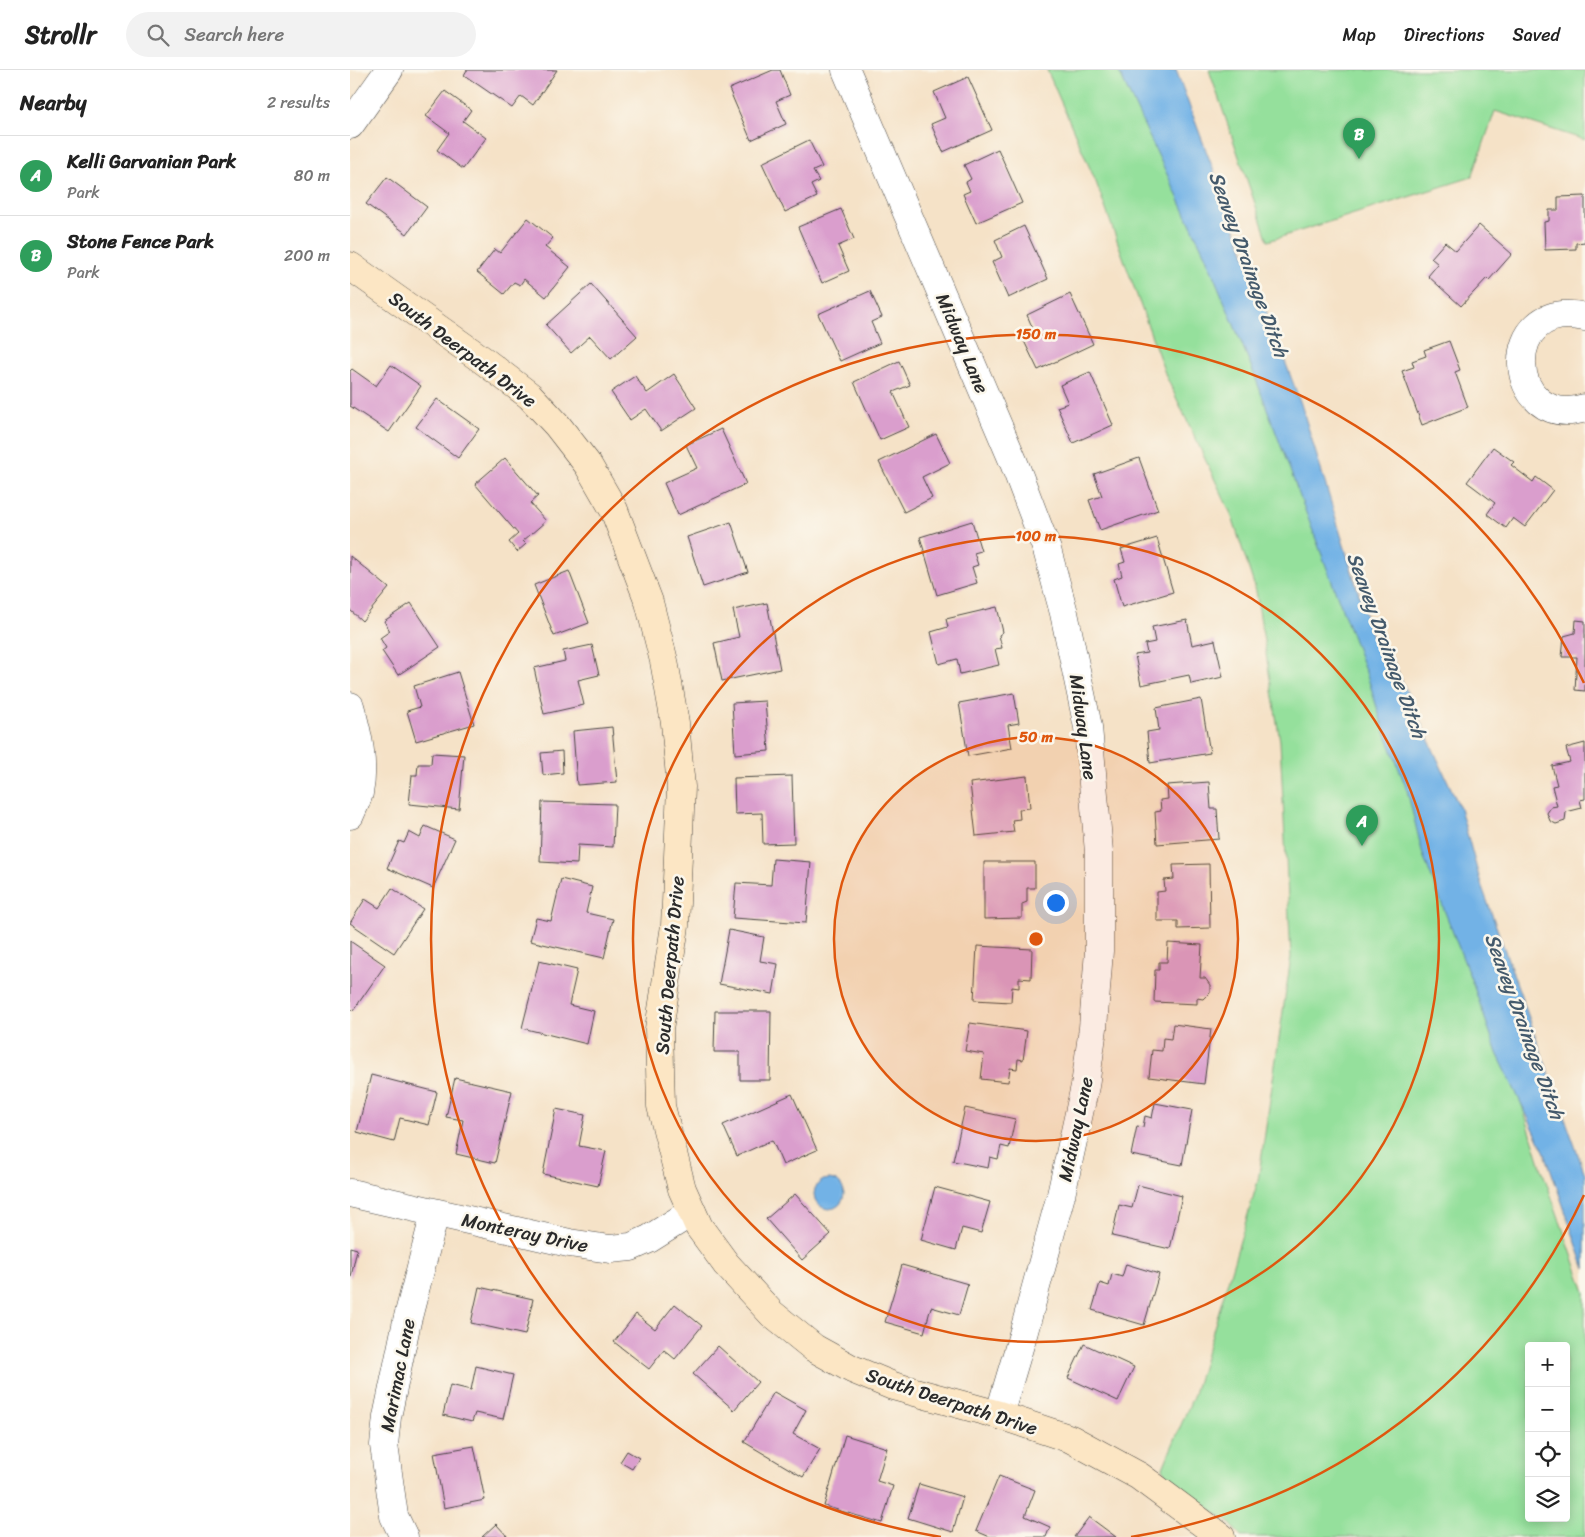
<!DOCTYPE html>
<meta charset="utf-8">
<style>
:root{--surface:#fff;--page:#f2f2f2;--text:#222;--muted:#767676;--line:#e0e0e0;--accent:#1f6fb2}
body{margin:0;font-family:Sriracha,sans-serif;background:var(--page);color:var(--text)}
.controls{position:absolute;right:15px;bottom:15px;display:grid;overflow:hidden;border-radius:5px;box-shadow:0 2px 12px #0003}
.controls button{width:45px;height:45px;display:grid;place-items:center;padding:0;border:0;border-bottom:1px solid var(--line);background:var(--surface);color:var(--text);font:25px sans-serif}
.you{position:absolute;left:705px;top:832px;width:18px;height:18px;margin:-12px;border:4px solid #fff;border-radius:50%;background:#1a73e8;box-shadow:0 0 0 8px #1a73e833}
.badge{display:grid;place-items:center;width:32px;height:32px;border-radius:50%;background:var(--accent);color:#fff;font-size:16px;font-weight:700}
.pin{position:absolute;translate:-50% -41px;filter:drop-shadow(0 1px 2px #0008)}
.pin::after{content:'';position:absolute;top:26px;width:18px;height:15px;background:inherit;clip-path:polygon(0 0,100% 0,50% 100%)}
.list{margin:0;padding:0;list-style:none}
h2{display:flex;justify-content:space-between;align-items:center;height:65px;margin:0;padding:0 20px;font-size:21px}
h2 small{font-size:16px;font-weight:400;color:var(--muted)}
.list li{display:grid;grid-template-columns:32px 1fr auto;gap:15px;align-items:center;box-sizing:border-box;height:80px;padding:0 20px;border-top:1px solid var(--line)}
.list b{display:block;font-size:19px;white-space:nowrap}
.list p{margin:0;font-size:16px;white-space:nowrap;color:var(--muted)}
.list em{font-size:16px;font-style:normal;color:var(--muted)}
.icon{flex:none;width:28px;height:28px;fill:none;stroke:currentColor;stroke-width:2;stroke-linecap:round;stroke-linejoin:round}
.map{position:relative;flex:none;width:1235px;height:1467px;overflow:hidden}
header{display:flex;align-items:center;gap:30px;box-sizing:border-box;height:70px;padding:0 25px;background:var(--surface);border-bottom:1px solid var(--line)}
header strong{font-size:24px}
nav{display:flex;gap:28px;margin-inline-start:auto;font-size:18px}
.search{width:350px;height:45px;background:var(--page);display:flex;align-items:center;gap:12px;box-sizing:border-box;padding:0 18px;border-radius:28px;color:var(--muted);font-size:19px}
main{display:flex}
aside{flex:1;background:var(--surface)}
.map>svg:first-child{display:block}
</style>
<header>
<strong>Strollr</strong>
<div class="search"><svg class="icon" aria-label="search" viewBox="0 0 24 24"><circle cx="10" cy="10" r="6"/><path d="M15 15l6 6"/></svg>Search here</div>
<nav><a>Map</a><a>Directions</a><a>Saved</a></nav>
</header>
<main>
<aside>
<h2>Nearby<small>2 results</small></h2>
<ul class="list">
<li><span class="badge" style="background:#2e9e5b">A</span><div><b>Kelli Garvanian Park</b><p>Park</p></div><em>80 m</em></li>
<li><span class="badge" style="background:#2e9e5b">B</span><div><b>Stone Fence Park</b><p>Park</p></div><em>200 m</em></li>
</ul>
</aside>
<div class="map">
<svg width="1235" height="1467" viewBox="0 0 1235 1467">
<rect width="100%" height="100%" fill="#fbf7ec"/>
<filter id="ink" filterUnits="userSpaceOnUse"><feTurbulence type="fractalNoise" baseFrequency=".02" numOctaves="2"/><feDisplacementMap in="SourceGraphic" scale="10" xChannelSelector="R" yChannelSelector="G"/><feConvolveMatrix kernelMatrix="1 2 1 2 8 2 1 2 1" color-interpolation-filters="sRGB"/></filter>
<filter id="wash" filterUnits="userSpaceOnUse"><feTurbulence type="fractalNoise" baseFrequency=".0096" numOctaves="4" result="noise"/><feDisplacementMap in="SourceGraphic" scale="20" xChannelSelector="R" yChannelSelector="G"/><feGaussianBlur stdDeviation="1.12" result="paint"/><feColorMatrix in="noise" values="0 0 0 0 0 0 0 0 0 0 0 0 0 0 0 0 0 1.4 0 .05"/><feComposite in="paint" operator="in"/></filter>
<g filter="url(#wash)">
<rect width="100%" height="100%" fill="#f5e2c7"/>
<path fill="#95e09c" stroke="#608664" fill-rule="evenodd" d="M697 0H819L1125 882 1192 1100 1235 1222V1467H891L879 1452 817 1409 813 1398 844 1324 908 1111 941 887 930 671 906 521 881 444 816 306 746 112ZM1179 1276H1216V1448H1179Z
M859 0H1235V70L1145 41 1122 107 918 171Z"/>
<path fill="#72b2e6" stroke="#4e6e88" d="M768 0H826L951 334 1022 567 1044 592 1054 616 1110 738 1131 814 1235 1104V1199L1195 1083 1147 983 1124 917 1073 785 1057 720 1033 657 1018 608 901 296 855 185Z
M464 1124a15 15 0 1 1 30 0a15 15 0 1 1-30 0Z"/>
<g id="blocks">
<path fill="#da9ecd" d="M117 0H207L183 35 171 26 162 38 114 5Z
M423 0H430L440 25 426 31 436 54 401 70 379 19Z
M618 7 642 60 593 82 581 54 595 48 584 22Z
M95 21 121 40 113 51 136 68 113 99 87 80 99 63 76 46Z
M459 70 472 97 463 101 469 111 461 115 467 127 435 142 412 93Z
M648 79 672 133 626 153 613 124 620 121 616 112 621 109 614 95Z
M37 107 77 137 57 164 16 134Z
M1235 126V172L1226 173V179L1195 180 1194 152 1199 151V140H1208V127Z
M491 139 504 169 488 176 499 201 472 213 448 157Z
M178 148 203 168 195 177 220 197 196 227 174 209 170 215 164 212 154 224 127 202 145 179 150 183Z
M1129 155 1162 184 1139 210 1137 208 1111 236 1078 206 1088 194 1081 188 1095 172 1106 181Z
M674 156 698 209 658 228 642 192 652 187 645 170Z
M241 214 287 266 261 289 240 266 221 283 196 255Z
M520 221 532 247 521 252 530 273 490 291 468 244Z
M720 224 743 274 688 300 674 271 686 266 677 245Z
M1099 271 1110 300 1105 302 1118 337 1072 355 1052 301 1064 297 1062 291 1076 286 1074 280Z
M549 291 560 315 543 322 559 357 530 370 504 312Z
M41 295 71 316 39 362 0 336V301L2 299 26 316Z
M740 302 763 355 723 373 707 337 718 333 710 315Z
M324 304 346 338 311 361 296 339 280 350 261 322 285 306 297 323Z
M87 329 129 359 108 388 66 357Z
M371 359 396 414 328 445 314 413 347 398 336 375Z
M586 364 600 393 572 407 582 428 554 442 529 392Z
M1143 377 1164 392 1161 395 1183 412 1186 407 1203 420 1175 457 1163 448 1156 458 1137 444 1145 433 1117 412Z
M155 388 188 426 180 433 196 451 173 471 176 474 167 482 159 472 168 464 125 414Z
M789 388 808 440 750 460 739 430 752 426 744 404Z
M622 451 631 481 624 483 628 495 622 497 627 513 587 525 570 467Z
M381 452 398 502 353 517 337 467Z
M807 468 823 522 772 537 764 509 772 506 769 494 775 492 771 479Z
M0 486 39 518 12 551 0 540Z
M219 501 239 553 204 566 184 515Z
M61 533 90 577 48 605 32 581 36 578 30 568 40 561 34 551Z
M417 533 430 599 372 611 364 573 389 567 383 540Z
M647 537 653 562 649 565 652 578 645 579 649 595 610 604 607 589 589 594 581 562 598 557 596 549Z
M837 550 842 575 865 570 873 607 841 614 839 605 791 615 785 585 797 583 795 574 805 572 802 557Z
M1226 550 1235 551V621L1225 620 1227 587H1212L1214 566 1225 563Z
M242 575 249 605 228 610 234 635 194 644 184 598 215 591 213 581Z
M108 602 124 654 66 671 57 641 70 637 64 616Z
M664 623 669 653 658 655 662 678 618 686 609 633Z
M851 629 860 683 800 693 797 662 809 660 806 638Z
M415 631 419 681 385 684 382 633Z
M262 657 267 712 227 715 223 661Z
M1235 673V729L1230 730 1232 738 1216 742 1215 751 1206 754 1200 751 1197 743 1201 737 1207 736 1202 716 1207 715 1202 696 1220 692 1216 678Z
M212 681 213 703 193 705 191 683Z
M82 683 114 685 109 739 59 734 62 705H67L68 694H81Z
M442 706 444 773 413 774 412 743 385 744 384 708Z
M677 706 680 738 669 739 670 749 662 750 664 762 626 766 620 713Z
M859 712 861 739H867L869 769 807 774 805 742 811 741 810 730 818 729 817 715Z
M192 732 265 734 263 777 228 775 227 794 190 792Z
M75 756 105 769 83 818 37 798 49 771 54 773 59 762 70 768Z
M423 789 461 792 456 853 383 848 386 813 421 815Z
M634 792H685V818H677V832L672 834V848L634 849Z
M859 794 860 858 828 859V851H807V822L815 821 814 810 824 809 823 795Z
M211 809 242 817 236 843 263 849 254 888 180 871 186 848 201 851Z
M42 818 73 839 44 883 0 853 15 829 29 838Z
M379 860 414 867 410 891 428 894 423 924 369 914Z
M0 871 35 895 3 941 0 938Z
M818 873 852 875 850 908H855L860 915V922L853 929 847 928V934L804 932 805 900H809V892H817Z
M627 876 682 879 681 909 669 908V918L662 917 661 932 624 930Z
M189 891 227 900 219 935 244 941 237 974 172 958Z
M365 941H421L420 1010H390V982H364Z
M620 953 677 961 673 990 668 989 667 999 660 998 658 1012 631 1009 634 984 615 981Z
M823 954 861 959 854 1014 799 1007 802 980 812 981 813 968 821 969Z
M21 1005 87 1022 79 1055 50 1048 44 1072 7 1062Z
M105 1008 162 1021 145 1093 106 1084 113 1050 96 1047Z
M442 1024 467 1080 433 1095 422 1070 387 1086 373 1055Z
M805 1033 842 1040 832 1095 781 1085 787 1056 793 1057 795 1046 802 1048Z
M615 1038 665 1049 659 1078 651 1076 648 1089 640 1087 638 1098 603 1091Z
M206 1039 235 1045 229 1076 256 1081 248 1116 193 1104Z
M788 1115 832 1126 820 1179 762 1166 769 1135 782 1138Z
M585 1117 640 1132 631 1163 612 1158 606 1180 571 1170Z
M445 1124 481 1164 452 1190 416 1149Z
M0 1177 7 1179 1 1207H0Z
M776 1194 809 1204 794 1255 742 1240 750 1213 759 1216 762 1204 772 1207Z
M552 1195 618 1214 609 1245 581 1237 574 1263 535 1252Z
M129 1217 183 1229 175 1265 121 1253Z
M325 1234 352 1256 325 1289 314 1280 299 1299 264 1272 286 1244 305 1259Z
M734 1274 784 1297 768 1331 718 1308Z
M368 1276 408 1312 384 1340 343 1304Z
M126 1296 163 1305 153 1349 125 1343 122 1352 93 1345 100 1315 121 1320Z
M424 1322 456 1340 443 1364 470 1379 453 1407 394 1372Z
M495 1365 537 1378 527 1411 543 1416 532 1453 474 1436Z
M124 1376 135 1430 94 1438 84 1383Z
M277 1381 289 1388 282 1399 270 1392Z
M649 1406 685 1420 675 1446 700 1457 696 1467H640L626 1461Z
M569 1414 613 1427 603 1462 558 1448Z
M739 1447 766 1467H724Z
M146 1454 158 1467H132Z"/>
</g>
</g>
<g filter="url(#ink)">
<use href="#blocks" fill-opacity="0" stroke="#494642" stroke-width="1"/>
<g fill="none" stroke-linecap="round" stroke-linejoin="round">
<g stroke="#494642" stroke-width="29">
<path id="street" d="M496 0 664 393 697 480 714 543 738 657 749 782V881L743 958 735 1016 711 1125 674 1261 649 1345
M0 55 39 0
M1235 247C1147 227 1155 362 1235 338
M0 636C8 664 15 694 9 723 7 730 3 738 0 745
M0 1123 219 1173 260 1179 281 1177 299 1169 342 1142
M54 1467 44 1446 34 1375 37 1347 57 1251 85 1143"/>
</g>
<g stroke="#494642" stroke-width="29">
<path id="secondary" d="M0 196 134 291 180 326 207 355 238 395 264 440 299 532 314 591 325 653 331 717 325 856 309 959 311 1036 332 1119 349 1157 376 1194 422 1244 464 1278 502 1299 543 1316 649 1345 721 1369 789 1406 871 1467"/>
</g>
<use href="#street" stroke="#fff" stroke-width="28"/>
<use href="#secondary" stroke="#fce6c4" stroke-width="28"/>
</g>
</g>
<circle cx="686" cy="869" r="202" fill="#df570e" fill-opacity=".12"/>
<g fill="none" stroke="#df570e" stroke-width="2.5">
<circle cx="686" cy="869" r="202"/>
<circle cx="686" cy="869" r="403"/>
<path d="M1234 1125A605 605 0 0 1 781 1467M591 1467A605 605 0 1 1 1234 613"/>
</g>
<g text-anchor="middle" stroke-width="5" stroke-linejoin="round" paint-order="stroke">
<g font-size="19" fill="#2b2b2b" stroke="#fbf7ec">
<text transform="translate(613 273) rotate(67)" y="7">Midway Lane</text>
<text transform="translate(113 279) rotate(37)" y="7">South Deerpath Drive</text>
<text transform="translate(734 657) rotate(82)" y="7">Midway Lane</text>
<text transform="translate(319 895) rotate(-85)" y="7">South Deerpath Drive</text>
<text transform="translate(725 1059) rotate(-78)" y="7">Midway Lane</text>
<text transform="translate(175 1162) rotate(12)" y="7">Monteray Drive</text>
<text transform="translate(47 1305) rotate(-79)" y="7">Marimac Lane</text>
<text transform="translate(602 1331) rotate(18)" y="7">South Deerpath Drive</text>
</g>
<g font-size="20" font-style="italic" fill="#445a6c" stroke="#fbf7ec">
<text transform="translate(899 194) rotate(70)" y="7">Seavey Drainage Ditch</text>
<text transform="translate(1037 575) rotate(70)" y="7">Seavey Drainage Ditch</text>
<text transform="translate(1175 956) rotate(70)" y="7">Seavey Drainage Ditch</text>
</g>
</g>
<circle cx="686" cy="869" r="8" fill="#df570e" stroke="#fbf7ec" stroke-width="2.5"/>
<g font-size="15" text-anchor="middle" font-weight="bold" fill="#df570e" stroke="#fbf7ec" stroke-width="5" stroke-linejoin="round" paint-order="stroke">
<text x="686" y="269">150 m</text>
<text x="686" y="471">100 m</text>
<text x="686" y="672">50 m</text>
</g>
</svg>
<div class="controls">
<button>+</button>
<button>−</button>
<button><svg class="icon" aria-label="locate" viewBox="0 0 24 24"><circle cx="12" cy="12" r="6"/><path d="M12 2v4M12 18v4M2 12h4M18 12h4"/></svg></button>
<button><svg class="icon" aria-label="layers" viewBox="0 0 24 24"><path d="M12 4l9 5-9 5-9-5zM3 14l9 5 9-5"/></svg></button>
</div>
<div class="you"></div>
<div class="pin badge" style="left:1012px;top:776px;background:#2e9e5b">A</div>
<div class="pin badge" style="left:1009px;top:89px;background:#2e9e5b">B</div>
</div>
</main>
